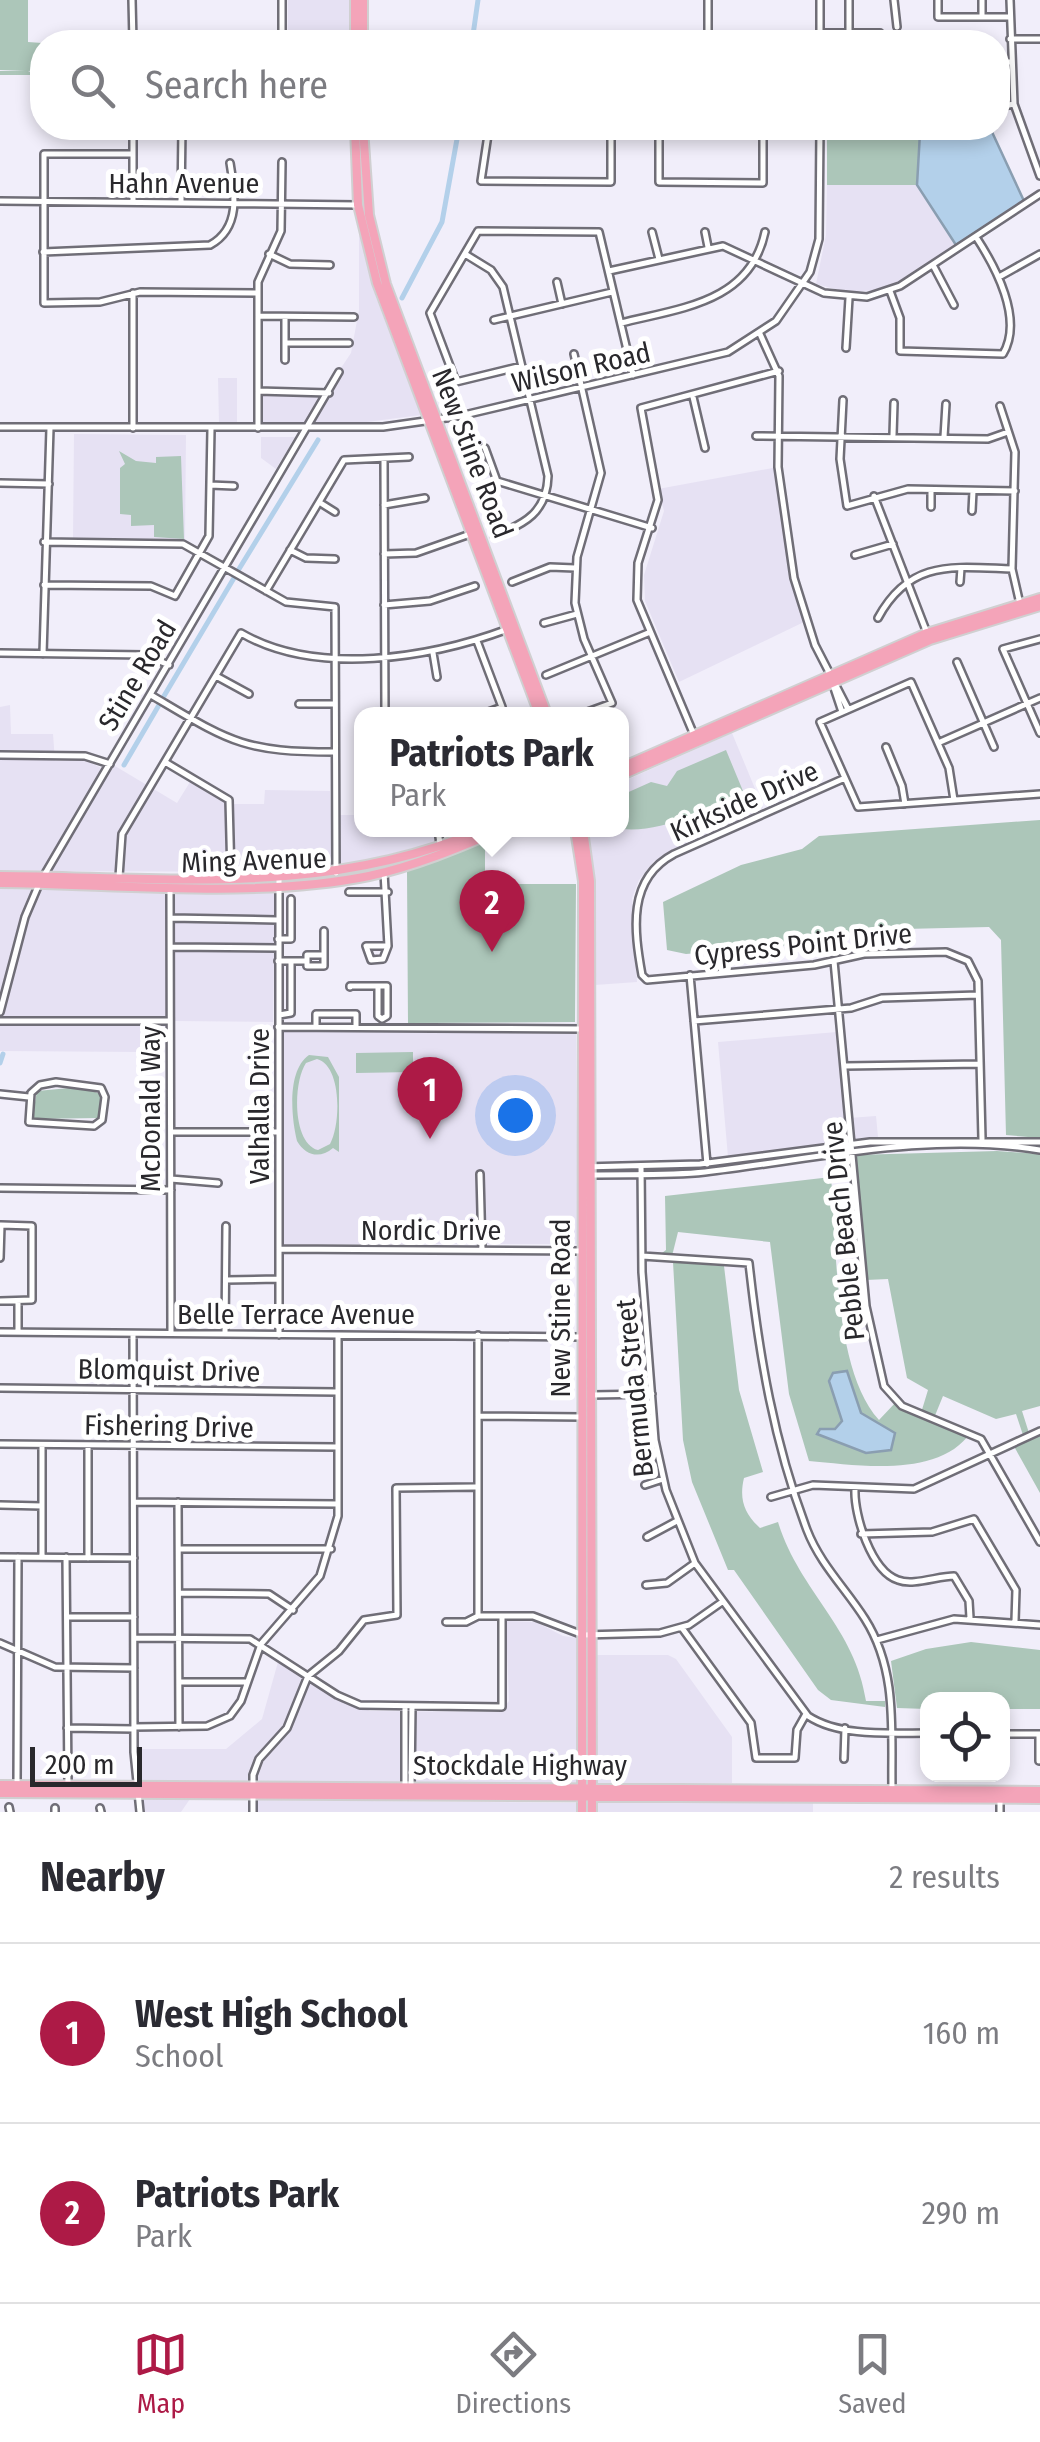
<!DOCTYPE html>
<style>
:root{--surface:#fff;--page:#f7f7f7;--text:#2b2b33;--muted:#7c7c81;--line:#e1e1e2;--accent:#ad1a46}
body{margin:0;font-family:"Fira Sans Condensed",sans-serif;background:var(--page);color:var(--text)}
.controls{position:absolute;right:30px;bottom:30px;display:grid;overflow:hidden;border-radius:20px;box-shadow:0 5px 15px #0003}
.controls button{width:90px;height:90px;display:grid;place-items:center;padding:0;border:0;border-bottom:2px solid var(--line);background:var(--surface);color:var(--text);font:50px sans-serif}
.scale{position:absolute;left:30px;bottom:25px;width:112px;box-sizing:border-box;padding-left:10px;border:5px solid #29282c;border-top:0;font-size:28px;line-height:35px;white-space:nowrap;color:#29282c;-webkit-text-stroke:8px #fff;paint-order:stroke}
.you{position:absolute;left:515px;top:1115px;width:35px;height:35px;margin:-25px;border:8px solid #fff;border-radius:50%;background:#1a73e8;box-shadow:0 0 0 15px #1a73e833}
.badge{display:grid;place-items:center;width:65px;height:65px;border-radius:50%;background:var(--accent);color:#fff;font-size:32px;font-weight:700}
.pin{position:absolute;translate:-50% -82px;filter:drop-shadow(0 2px 5px #0008)}
.pin::after{content:'';position:absolute;top:52px;width:35px;height:30px;background:inherit;clip-path:polygon(0 0,100% 0,50% 100%)}
.popup{position:absolute;left:354px;top:707px;width:275px;height:130px;box-sizing:border-box;display:grid;place-content:center;border-radius:20px;background:var(--surface);filter:drop-shadow(0 2px 8px #0005);font-size:32px;white-space:nowrap;color:var(--muted)}
.popup b{font-size:38px;color:var(--text)}
.popup::after{content:'';position:absolute;left:50%;top:100%;margin-left:-20px;border:20px solid transparent;border-top-color:var(--surface)}
.list{margin:0;padding:0;list-style:none}
h2{display:flex;justify-content:space-between;align-items:center;height:130px;margin:0;padding:0 40px;font-size:42px}
h2 small{font-size:32px;font-weight:400;color:var(--muted)}
.list li{display:grid;grid-template-columns:65px 1fr auto;gap:30px;align-items:center;box-sizing:border-box;height:180px;padding:0 40px;border-top:2px solid var(--line)}
.list b{display:block;font-size:38px;white-space:nowrap}
.list p{margin:0;font-size:32px;white-space:nowrap;color:var(--muted)}
.list em{font-size:32px;font-style:normal;color:var(--muted)}
.icon{flex:none;width:55px;height:55px;fill:none;stroke:currentColor;stroke-width:2;stroke-linecap:round;stroke-linejoin:round}
.map{position:relative;flex:none;width:1040px;height:1812px;overflow:hidden}
.search{position:absolute;background:var(--surface);box-shadow:0 5px 15px #0003;left:30px;right:30px;top:30px;height:110px;display:flex;align-items:center;gap:25px;box-sizing:border-box;padding:0 35px;border-radius:40px;color:var(--muted);font-size:38px}
.sheet{height:490px;background:var(--surface)}
nav{display:flex;justify-content:space-around;align-items:center;box-sizing:border-box;height:140px;border-top:2px solid var(--line);background:var(--surface);font-size:28px;color:var(--muted)}
nav a{display:grid;justify-items:center;gap:5px}
nav .on{color:var(--accent)}
.map>svg:first-child{display:block}
</style>
<div class="map">
<svg width="1040" height="1812" viewBox="0 0 1040 1812">
<rect width="100%" height="100%" fill="#f1eefa"/>
<path fill="#e6e1f3" d="M288 0H351V33H288Z
M827 185H917L956 245 896 284 877 290 846 292 816 284 826 235Z
M359 233 376 297 421 415 359 423 263 422 262 390 325 392 351 353 359 310Z
M218 378H237V423H219Z
M74 434 186 435 185 541 73 539Z
M261 437H295L276 469 261 458Z
M778 467 806 621 679 682 645 601 644 575 664 511 658 489Z
M10 705 11 734H53L55 761 86 760 101 768 115 766 177 803 190 782 227 804H264L265 790 330 791 331 815H358L362 762V830H439L441 841 319 872 0 871V707Z
M732 733 763 808 654 861 639 880 632 898 637 982 595 985 594 874 589 830H622V782Z
M0 889 275 890 273 1022 175 1021 140 1026V1052L0 1051Z
M283 1031 576 1034 578 1244H284Z
M837 1032 849 1118 876 1116 878 1137 728 1157 718 1042Z
M506 1621 536 1622 563 1636 577 1638V1784L139 1782V1749H226L262 1719 278 1662 370 1711 500 1712 509 1701Z
M596 1655H668L676 1659 732 1737V1783L596 1784Z
M137 1799H190L181 1812H145Z
M257 1800 577 1803V1812H257Z
M596 1802 813 1803V1812H596Z"/>
<path fill="#acc6b9" fill-rule="evenodd" d="M0 0H28V42L42 43V70L28 71 40 76 42 83 32 75H0V71H25L0 70Z
M827 128 920 133 919 185H827Z
M119 451 136 461 156 463V457L181 456 184 539 154 537V525L131 526V515L120 514V468L125 464Z
M726 750 743 791C706 809 664 833 622 829V795L651 782 667 786 677 771Z
M1040 820V1138L1006 1135 1001 940 989 927 861 930 802 944 686 954 667 950 663 902 741 865 802 849 819 836Z
M485 841V884H576L575 1022 408 1023 407 871Z
M413 1052V1072L356 1073V1053Z
M309 1055 328 1057 339 1077V1152L333 1148C320 1159 306 1156 297 1141 291 1117 287 1070 309 1055ZM317 1059C342 1066 341 1124 330 1144L318 1150C292 1143 293 1082 306 1063Z
M80 1087 101 1094 99 1118 32 1119 37 1091Z
M997 1151 1040 1154V1406L1022 1411 1029 1433 1040 1431V1493L1011 1441 1023 1435 1016 1414 996 1419 943 1396 934 1418 971 1432C939 1479 857 1465 809 1461L789 1394 770 1242 678 1232 672 1256H658L666 1250 665 1196 831 1177C837 1244 833 1369 879 1420L896 1402 921 1413 928 1390 907 1378 888 1279 866 1280 854 1155Z
M673 1262 724 1266 739 1390 763 1472 744 1478C739 1499 744 1513 760 1528L778 1522C799 1591 855 1627 866 1701H885V1707L831 1700 818 1690 734 1570H728L692 1482 683 1440Z
M971 1642 1040 1650V1709H1003L1002 1700H928L927 1709 897 1708 891 1661 926 1649Z"/>
<path fill="#b3d0ea" stroke="#8a9eb1" stroke-width="2.5" d="M992 132 1024 201 956 245 917 185 920 133Z
M847 1371 861 1413 895 1433 891 1450 866 1453 817 1434 820 1429H835L842 1421 829 1381 833 1373Z"/>
<g fill="none" stroke-linecap="round" stroke-linejoin="round">
<path stroke="#b3d0ea" stroke-width="5" d="M472 42 478 0
M402 298 442 222 459 128
M239 569 318 440
M164 696 234 578
M124 765 159 705
M0 1063 3 1054"/>
<g stroke="#706e77" stroke-width="10">
<path id="minor" d="M132 0 133 42
M282 0V42
M708 0V40
M820 0V42
M894 0 897 27
M938 0V17H1010
M982 0V17
M1010 0 1014 104 1040 176
M820 33H880V42
M849 33V0
M133 35 232 36V42
M1010 39H1040
M502 42V37L708 39
M998 62H1010
M998 107 1014 104
M133 128V202
M489 128 481 181 611 182V134
M488 133 708 135V128
M659 134V182L763 183V128
M133 154H44V303L100 302 140 292 258 293
M0 201 357 205
M181 202 182 128
M652 232 659 259
M705 232 708 247
M43 252 210 245C241 228 235 193 230 163
M269 254 290 264 330 265
M465 254 491 270 503 287 548 476C547 512 525 524 494 536
M933 265 954 305
M609 271 723 246 824 293 867 297 900 286 1040 194
M999 277 1040 254
M557 282 562 304
M890 291 900 318V351L1003 354C1024 319 995 266 976 237
M133 293V428
M258 316 354 317
M494 320 612 292
M621 323C680 308 750 303 765 232
M760 334 779 376 778 467 794 578 815 645 848 709
M285 343H349
M846 348 849 298
M574 354 601 473 577 557 575 603 584 639 612 703 582 714
M285 360V317
M522 366 456 382 430 313 478 231 599 232 633 375
M258 391 329 393
M693 397 705 448
M843 400 840 459 847 506 908 489 1015 491
M1000 406 1015 452 1012 569 1020 604
M0 427H383L460 416 728 352 776 321 810 272 819 239 820 128
M258 428V282L281 231 282 162
M893 435 894 403
M756 436 988 439 1008 432
M944 437 946 404
M485 448 497 481 652 528
M384 460 385 714
M0 483 49 484
M210 485 234 486
M874 496 927 633
M319 502 335 512
M384 505 425 498
M931 507V490
M972 511 973 491
M44 542 183 544 286 602 335 607 336 873
M290 550 306 558 335 559
M384 554 416 553 473 533
M855 555 893 544
M512 582 550 567 575 568
M960 582 961 568
M44 585 151 586 175 596 209 536 211 429
M266 591 344 460 409 457
M384 605 430 601 475 586
M878 618C910 559 953 567 1012 569
M544 623 577 614
M1040 639 1003 649 1040 733
M477 641 502 707 483 714
M0 653 145 655 169 665
M433 653 437 677
M43 654 50 428
M957 662 994 747
M546 675 648 633
M216 676 249 694
M832 682 842 712
M151 695C229 741 241 752 334 752
M299 704H335
M694 735 637 600 638 563 658 500 641 408 779 371
M938 743 1040 698
M886 747 902 786 905 804
M0 755 85 756 110 764
M165 762 229 800 231 877
M845 778 674 854C627 879 634 930 642 975L647 980 814 965 864 954 946 952 968 961 978 981 982 1139
M954 800 949 768 911 682 820 722 858 807 1040 794
M438 830 440 844
M384 872 388 946
M119 877 122 834 241 633C317 677 430 658 508 629
M170 888 171 1332
M349 892H388
M170 918 277 920
M324 931V966H307V955H324
M278 939H291V899
M366 946H388L383 959 371 960Z
M171 947 278 948
M278 961H307
M834 961 866 1306 884 1386 902 1406 981 1439 1040 1542
M690 975 707 1164
M350 987V986H387V1016L382 1019 378 1016V986
M0 1012 25 917 39 884 339 372
M279 1015 291 1013V961
M0 1021H170
M694 1021 851 1008 882 998 978 995
M278 1027 582 1029
M316 1027V1014H356V1027
M845 1066 980 1064
M56 1082 101 1088 105 1097 102 1120 94 1126 29 1122 31 1093 40 1085Z
M0 1094 29 1097
M171 1132H278
M641 1166 642 1272 655 1440 666 1490 695 1563 808 1716C840 1737 890 1733 928 1733
M583 1167 700 1164 870 1142H1040
M480 1174 482 1250
M591 1175C629 1174 668 1176 705 1172 815 1159 930 1132 1040 1150
M171 1179 218 1183
M0 1188 171 1190
M279 1249 583 1251
M642 1256 749 1263C759 1355 774 1443 807 1530 820 1564 846 1589 865 1619 898 1671 891 1731 892 1790
M0 1258 1 1225 32 1226V1300L0 1301
M226 1280 278 1279
M18 1301V1332
M0 1332 582 1337
M133 1334 134 1752 140 1812
M225 1334 226 1226
M279 1335V878
M0 1388 337 1392
M592 1395 652 1394
M478 1416 582 1417
M638 1442 655 1440
M0 1444 337 1447
M42 1445V1557
M88 1446V1558
M645 1485 663 1479
M855 1490C854 1515 871 1571 898 1580 913 1586 938 1576 954 1576L969 1601 970 1618
M771 1497 813 1485 914 1489 1040 1431
M134 1502 338 1504
M178 1502 179 1727
M0 1505 42 1506
M861 1534 932 1532 974 1519 1016 1590 1015 1621
M647 1537 677 1521
M179 1549H331
M0 1557 134 1558
M66 1557 68 1785
M646 1585 667 1583 695 1563
M179 1593 269 1594 293 1610
M478 1616V1335
M67 1617H134
M446 1622H466L478 1616H533L583 1635 660 1633 689 1625 722 1602
M682 1628 751 1723 756 1758H795L797 1730 806 1714
M135 1638 250 1639 337 1695 360 1705 502 1707V1616
M877 1640 954 1619 1040 1625
M0 1643 55 1667 134 1668
M179 1682H246
M134 1727 207 1726 230 1716 241 1701 261 1644 320 1576 338 1516V1335
M67 1728 134 1729
M1002 1734H1040
M844 1759 845 1728
M1039 1761V1734
M17 1785 18 1557
M411 1787 412 1706
M405 1795V1706
M9 1807 10 1812
M55 1808V1812
M100 1808 101 1812
M253 1812V1775L259 1759 287 1728 308 1676 339 1651 364 1620 397 1615 396 1488 475 1487
M1000 1812V1798"/>
</g>
<g stroke="#d0d0d1" stroke-width="12">
<path id="major" d="M355 0V42
M363 42V0
M355 128 358 205 377 283 539 714
M363 128 369 215 386 284 547 714
M622 767 927 633 1040 598
M622 775 930 640 1040 606
M575 830 583 881 582 1812
M583 830 590 881 592 1812
M0 876C168 877 324 897 482 830
M0 883C116 884 257 899 369 876 415 866 458 848 500 830
M0 1785 1040 1791
M0 1793 1040 1799"/>
</g>
<use href="#minor" stroke="#fff" stroke-width="5"/>
<use href="#major" stroke="#f4a4b9" stroke-width="8"/>
</g>
<g text-anchor="middle" stroke-width="10" stroke-linejoin="round" paint-order="stroke">
<g font-size="28" fill="#29282c" stroke="#fff">
<text x="184" y="193">Hahn Avenue</text>
<text transform="translate(581 367) rotate(-13)" y="10">Wilson Road</text>
<text transform="translate(473 453) rotate(69)" y="10">New Stine Road</text>
<text transform="translate(137 675) rotate(-59)" y="10">Stine Road</text>
<text transform="translate(744 801) rotate(-24)" y="10">Kirkside Drive</text>
<text transform="translate(254 860) rotate(-2)" y="10">Ming Avenue</text>
<text transform="translate(803 944) rotate(-6)" y="10">Cypress Point Drive</text>
<text transform="translate(259 1106) rotate(-90)" y="10">Valhalla Drive</text>
<text transform="translate(150 1109) rotate(-90)" y="10">McDonald Way</text>
<text x="431" y="1240">Nordic Drive</text>
<text transform="translate(843 1231) rotate(-96)" y="10">Pebble Beach Drive</text>
<text transform="translate(560 1308) rotate(-90)" y="10">New Stine Road</text>
<text x="296" y="1324">Belle Terrace Avenue</text>
<text transform="translate(169 1370) rotate(1)" y="10">Blomquist Drive</text>
<text transform="translate(634 1388) rotate(-96)" y="10">Bermuda Street</text>
<text transform="translate(169 1426) rotate(1)" y="10">Fishering Drive</text>
<text x="520" y="1775">Stockdale Highway</text>
</g>
</g>
</svg>
<div class="controls">
<button><svg class="icon" aria-label="locate" viewBox="0 0 24 24"><circle cx="12" cy="12" r="6"/><path d="M12 2v4M12 18v4M2 12h4M18 12h4"/></svg></button>
</div>
<div class="scale">200 m</div>
<div class="you"></div>
<div class="pin badge" style="left:430px;top:1139px">1</div>
<div class="pin badge" style="left:492px;top:952px">2</div>
<div class="popup"><b>Patriots Park</b>Park</div>
<div class="search"><svg class="icon" aria-label="search" viewBox="0 0 24 24"><circle cx="10" cy="10" r="6"/><path d="M15 15l6 6"/></svg>Search here</div>
</div>
<section class="sheet">
<h2>Nearby<small>2 results</small></h2>
<ul class="list">
<li><span class="badge">1</span><div><b>West High School</b><p>School</p></div><em>160 m</em></li>
<li><span class="badge">2</span><div><b>Patriots Park</b><p>Park</p></div><em>290 m</em></li>
</ul>
</section>
<nav>
<a class="on"><svg class="icon" aria-label="map" viewBox="0 0 24 24"><path d="M3 6l6-2 6 2 6-2v14l-6 2-6-2-6 2zM9 4v14M15 6v14"/></svg>Map</a>
<a><svg class="icon" aria-label="directions" viewBox="0 0 24 24"><path d="M12 3l9 9-9 9-9-9zM9 14v-3h6M13 9l2 2-2 2"/></svg>Directions</a>
<a><svg class="icon" aria-label="saved" viewBox="0 0 24 24"><path d="M7 4h10v16l-5-4-5 4z"/></svg>Saved</a>
</nav>
